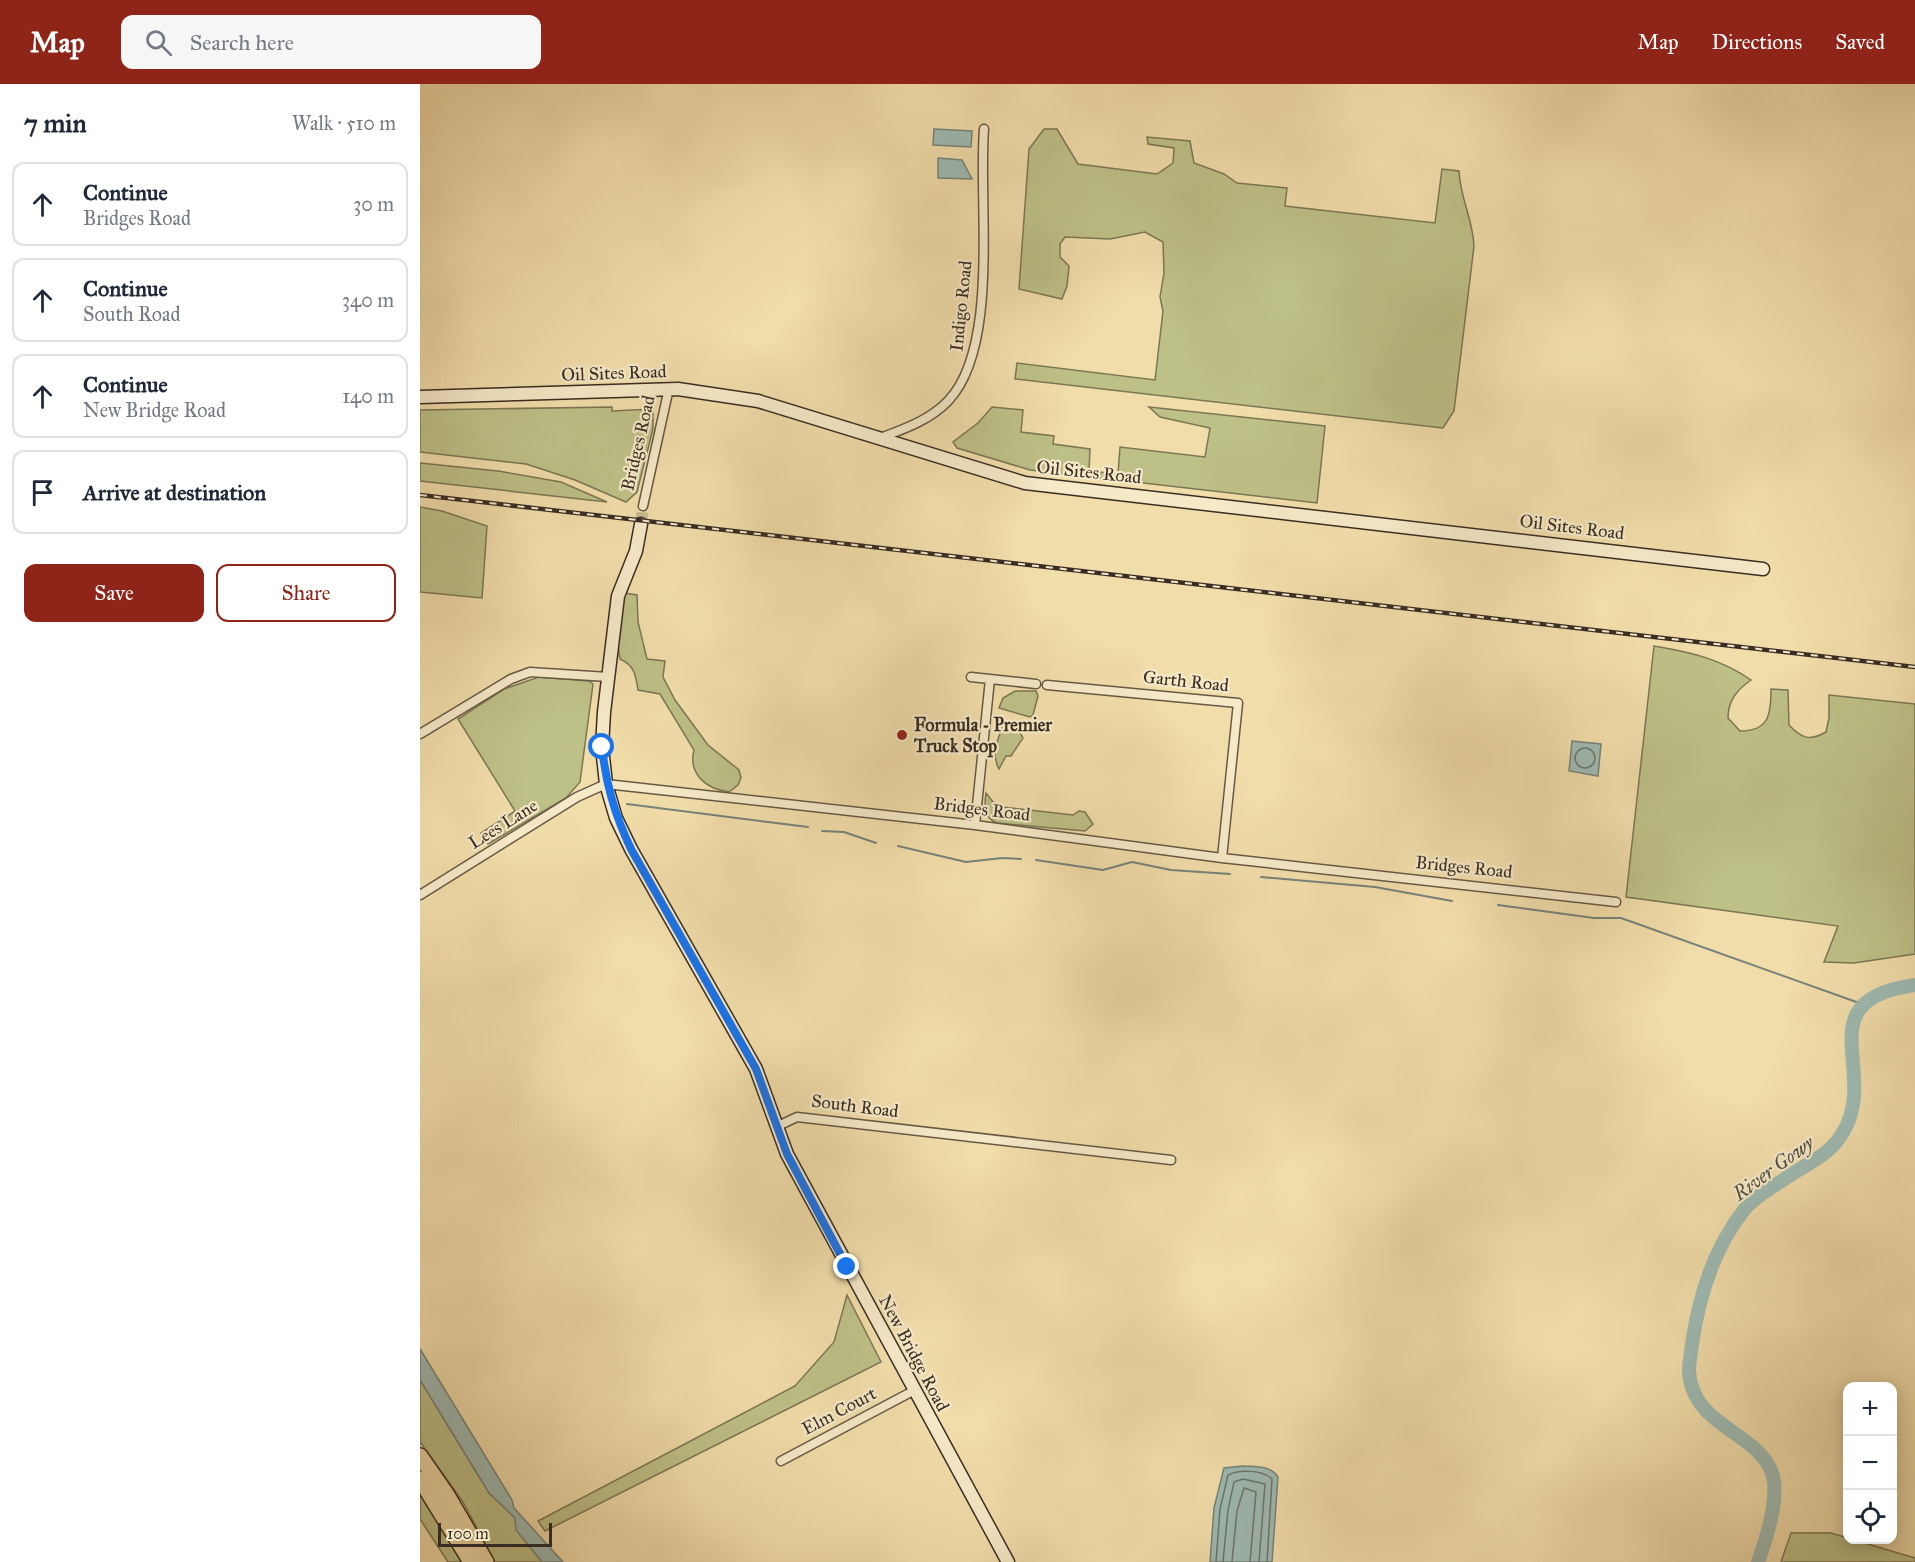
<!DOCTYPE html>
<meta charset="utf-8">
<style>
:root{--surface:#fff;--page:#f6f6f7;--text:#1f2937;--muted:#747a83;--line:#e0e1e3;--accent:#8f2418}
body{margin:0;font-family:"IM FELL Great Primer",serif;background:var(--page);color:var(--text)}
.controls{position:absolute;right:18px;bottom:18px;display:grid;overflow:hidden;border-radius:12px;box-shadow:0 3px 15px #0003}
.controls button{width:54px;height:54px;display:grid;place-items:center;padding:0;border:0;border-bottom:2px solid var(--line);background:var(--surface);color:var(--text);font:30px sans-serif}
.scale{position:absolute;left:18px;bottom:15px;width:114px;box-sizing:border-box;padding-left:6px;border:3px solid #392d23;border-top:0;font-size:16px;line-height:21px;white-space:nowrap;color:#392d23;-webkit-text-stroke:4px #f6e9c8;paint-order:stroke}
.stop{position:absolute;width:18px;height:18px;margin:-14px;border:4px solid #1a73e8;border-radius:50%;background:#fff}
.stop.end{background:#1a73e8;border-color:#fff;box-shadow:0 2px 6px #0008}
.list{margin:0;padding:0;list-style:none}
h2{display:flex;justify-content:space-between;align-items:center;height:78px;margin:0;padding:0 24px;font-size:26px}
h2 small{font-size:20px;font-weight:400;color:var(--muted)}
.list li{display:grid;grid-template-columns:39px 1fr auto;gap:18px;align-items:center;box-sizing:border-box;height:84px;margin:0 12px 12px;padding:0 12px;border:2px solid var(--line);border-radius:12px}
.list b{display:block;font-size:22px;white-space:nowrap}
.list p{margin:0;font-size:20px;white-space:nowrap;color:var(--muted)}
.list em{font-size:20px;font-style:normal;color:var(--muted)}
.actions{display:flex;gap:12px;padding:18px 24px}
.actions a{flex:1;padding:14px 0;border:2px solid var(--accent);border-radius:12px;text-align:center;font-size:21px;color:var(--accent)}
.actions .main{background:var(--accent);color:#fff}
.icon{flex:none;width:33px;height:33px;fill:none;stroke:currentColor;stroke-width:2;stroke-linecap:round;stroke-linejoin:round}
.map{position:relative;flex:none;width:1495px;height:1478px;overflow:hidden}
header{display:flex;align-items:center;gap:36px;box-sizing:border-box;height:84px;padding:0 30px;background:var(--accent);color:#fff}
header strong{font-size:28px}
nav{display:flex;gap:33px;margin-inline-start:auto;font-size:21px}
.search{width:420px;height:54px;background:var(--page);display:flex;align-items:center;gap:15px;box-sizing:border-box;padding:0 21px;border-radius:12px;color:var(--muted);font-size:22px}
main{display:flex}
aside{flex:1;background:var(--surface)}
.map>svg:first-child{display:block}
</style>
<header>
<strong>Map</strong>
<div class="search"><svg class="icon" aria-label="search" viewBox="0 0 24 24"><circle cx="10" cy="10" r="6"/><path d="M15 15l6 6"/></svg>Search here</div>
<nav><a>Map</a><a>Directions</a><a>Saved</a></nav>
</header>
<main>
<aside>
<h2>7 min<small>Walk · 510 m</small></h2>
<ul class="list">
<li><svg class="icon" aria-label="ahead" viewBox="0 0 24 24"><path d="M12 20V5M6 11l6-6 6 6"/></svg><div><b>Continue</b><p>Bridges Road</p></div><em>30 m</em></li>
<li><svg class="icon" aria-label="ahead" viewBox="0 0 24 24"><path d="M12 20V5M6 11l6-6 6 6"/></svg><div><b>Continue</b><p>South Road</p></div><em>340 m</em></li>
<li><svg class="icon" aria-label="ahead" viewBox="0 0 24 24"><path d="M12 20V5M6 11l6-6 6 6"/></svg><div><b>Continue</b><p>New Bridge Road</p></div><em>140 m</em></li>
<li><svg class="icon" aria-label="arrive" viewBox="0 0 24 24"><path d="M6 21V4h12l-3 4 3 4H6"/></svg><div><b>Arrive at destination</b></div></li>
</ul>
<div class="actions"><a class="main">Save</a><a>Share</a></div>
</aside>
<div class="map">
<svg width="1495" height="1478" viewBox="0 0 1495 1478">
<rect width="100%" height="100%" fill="#f1ddaa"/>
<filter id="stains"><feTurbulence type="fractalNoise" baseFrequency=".00333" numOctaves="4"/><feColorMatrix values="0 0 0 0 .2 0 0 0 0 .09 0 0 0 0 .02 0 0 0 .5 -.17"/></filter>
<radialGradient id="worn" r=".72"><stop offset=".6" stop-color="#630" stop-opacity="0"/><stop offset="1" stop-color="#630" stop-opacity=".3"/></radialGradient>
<path fill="#bdc087" stroke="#7b7655" stroke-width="1.5" d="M624 45H637L658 80 737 90 753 79 754 64 728 60 727 53 770 57 774 79 804 90 817 99 867 104 865 122 1015 139 1022 85 1039 87C1040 114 1053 135 1054 162L1034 327 1023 344 595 295 597 279 735 296 743 227 740 213 744 189 743 158 725 148 690 155 645 153 640 160V173L649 182 647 202 642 215 599 205 609 65Z
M192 323V327L233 325V345L217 408 206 418 155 396 106 380 0 368V326Z
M572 323 603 326 601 348 634 352 633 360 670 365 669 387 698 390 700 363 785 373 790 344 740 333 729 323 905 342 897 419 610 386 537 364 533 358 558 339Z
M0 379 78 387 141 398 187 418 0 397Z
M0 423 22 427 67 442 62 514 0 508Z
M204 509 217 511 218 538 227 575 245 577 243 593 255 616 288 661 319 686 321 694 318 701 309 708C286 705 268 690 274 666L240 610 218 606C216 591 214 581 200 575L198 561Z
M1234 562C1270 568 1301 575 1331 596 1317 606 1308 616 1308 634L1320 647C1349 647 1351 631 1351 605L1368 606 1369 641C1382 655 1390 657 1406 648L1409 634V611L1495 620V870L1434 879 1404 878 1418 842 1206 813Z
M119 593 169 597 173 600 160 698 146 714 68 760 61 749 95 727 38 635 84 605Z
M595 607H616L618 612 613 631 610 633 579 624 583 614Z
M582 644 599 647 603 654 591 672H586L579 685C571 670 577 658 582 644Z
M566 709 573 718 582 723 653 731 659 727 665 728 673 740 665 747 577 739C564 734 564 722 566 709Z
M427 1211 461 1278 125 1447 118 1437 375 1302 414 1258Z
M0 1296 69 1409 95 1434 97 1446 122 1478H75L43 1418 0 1358Z
M0 1409 29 1453 41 1478H28L0 1435Z
M1371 1449H1411L1495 1474V1478H1361Z"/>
<path fill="#9ebab2" stroke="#768279" stroke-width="1.5" d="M514 45 552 47 551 63 513 61Z
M518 74 542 76 552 95 518 94Z
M1152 657 1181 660 1178 692 1149 687Z
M0 1265 92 1416 94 1424 143 1478H122L96 1446 95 1434 69 1409 0 1296Z
M823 1382C835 1383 851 1381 858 1393L852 1478H790L794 1424 804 1384Z"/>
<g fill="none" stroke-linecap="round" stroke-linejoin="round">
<path stroke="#6c746a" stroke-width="1.5" d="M1155 674a10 10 0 1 1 20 0a10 10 0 1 1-20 0Z
M796 1478 800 1425 808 1391C819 1385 843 1386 852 1395L847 1478
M803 1478 808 1426 814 1398 823 1395 845 1400 839 1478
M812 1478 817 1427 824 1404 836 1408 830 1478"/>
<path stroke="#768279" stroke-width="2" d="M207 720 388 743
M402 747 424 748 456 759
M478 762 546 778 582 774 601 775
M616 776 683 786 712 778 751 786 810 790
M841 793 955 803 1032 817
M1078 821 1174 834H1201L1442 920"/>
<path stroke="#9ebab2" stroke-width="14" d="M1338 1478C1346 1456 1360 1412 1352 1389 1337 1347 1272 1343 1269 1287 1269 1279 1271 1269 1272 1260 1279 1212 1293 1165 1324 1126 1333 1114 1351 1104 1363 1096 1388 1078 1410 1073 1425 1045 1457 984 1387 916 1495 901"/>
<path stroke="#ccba8f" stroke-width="12" stroke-dasharray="12 6" stroke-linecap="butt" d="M221 440 223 422"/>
<g stroke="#675945" stroke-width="11">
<path id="street" d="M460 354C484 345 510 336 528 317 580 263 558 118 564 45
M223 422 249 304
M551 593 616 600
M627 601 818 619 802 774
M0 650 91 595 110 588 188 593
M555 741 570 595
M0 811 157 713 186 700 555 741 802 774 1196 818
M356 1043 377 1033 751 1076
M361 1377 493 1307"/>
</g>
<g stroke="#392d23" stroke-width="15">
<path id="secondary" d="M0 313 258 305 338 317 605 399 1343 485
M221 440 216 467 198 512 184 628 182 663 186 700 196 734 211 765 336 985 367 1070 588 1478"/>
</g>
<g stroke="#392d23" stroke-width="18">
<path id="highway" d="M0 1372 27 1411 66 1478
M0 1395 51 1478"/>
</g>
<use href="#street" stroke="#f6e9c8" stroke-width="8"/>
<use href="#secondary" stroke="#f6e9c8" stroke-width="12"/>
<use href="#highway" stroke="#f1ddaa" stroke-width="15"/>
<g stroke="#392d23" stroke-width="4.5">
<path id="rail" d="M0 411 1495 583"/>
</g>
<use href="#rail" stroke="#f6e9c8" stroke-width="2" stroke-dasharray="7" stroke-linecap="butt"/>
</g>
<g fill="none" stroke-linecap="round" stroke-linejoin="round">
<path stroke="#1a73e8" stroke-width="8" d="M182 663C186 701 195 731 211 765L336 985 367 1070 427 1183"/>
</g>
<circle fill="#8f2418" stroke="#f6e9c8" stroke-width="2" cx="482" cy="651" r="6"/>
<g text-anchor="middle" stroke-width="4.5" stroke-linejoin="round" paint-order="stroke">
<g font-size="18" fill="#392d23" stroke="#f6e9c8">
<text transform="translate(541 222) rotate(-84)" y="6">Indigo Road</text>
<text transform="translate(194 289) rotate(-2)" y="6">Oil Sites Road</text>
<text transform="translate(218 359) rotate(-77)" y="6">Bridges Road</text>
<text transform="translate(669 388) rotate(6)" y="6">Oil Sites Road</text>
<text transform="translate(1152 443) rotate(7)" y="6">Oil Sites Road</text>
<text transform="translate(766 597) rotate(6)" y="6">Garth Road</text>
<text transform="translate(562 725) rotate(7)" y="6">Bridges Road</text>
<text transform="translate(83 740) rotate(-32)" y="6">Lees Lane</text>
<text transform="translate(1044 783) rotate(6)" y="6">Bridges Road</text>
<text transform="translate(435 1022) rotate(7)" y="6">South Road</text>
<text transform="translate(494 1269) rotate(62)" y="6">New Bridge Road</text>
<text transform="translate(419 1327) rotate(-28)" y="6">Elm Court</text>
</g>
<g font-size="18" font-weight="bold" fill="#392d23" stroke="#f6e9c8" text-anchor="start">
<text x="494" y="647">Formula - Premier<tspan x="494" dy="21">Truck Stop</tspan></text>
</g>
<g font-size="20" font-style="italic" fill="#525047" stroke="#f6e9c8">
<text transform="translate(1353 1084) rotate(-36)" y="7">River Gowy</text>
</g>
</g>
<rect width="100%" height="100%" filter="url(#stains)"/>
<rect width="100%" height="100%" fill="url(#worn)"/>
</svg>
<div class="controls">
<button>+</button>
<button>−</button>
<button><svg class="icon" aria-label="locate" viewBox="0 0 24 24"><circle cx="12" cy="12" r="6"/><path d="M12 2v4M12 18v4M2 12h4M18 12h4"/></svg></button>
</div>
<div class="scale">100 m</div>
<div class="stop" style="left:182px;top:663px"></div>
<div class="stop end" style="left:427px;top:1183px"></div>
</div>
</main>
